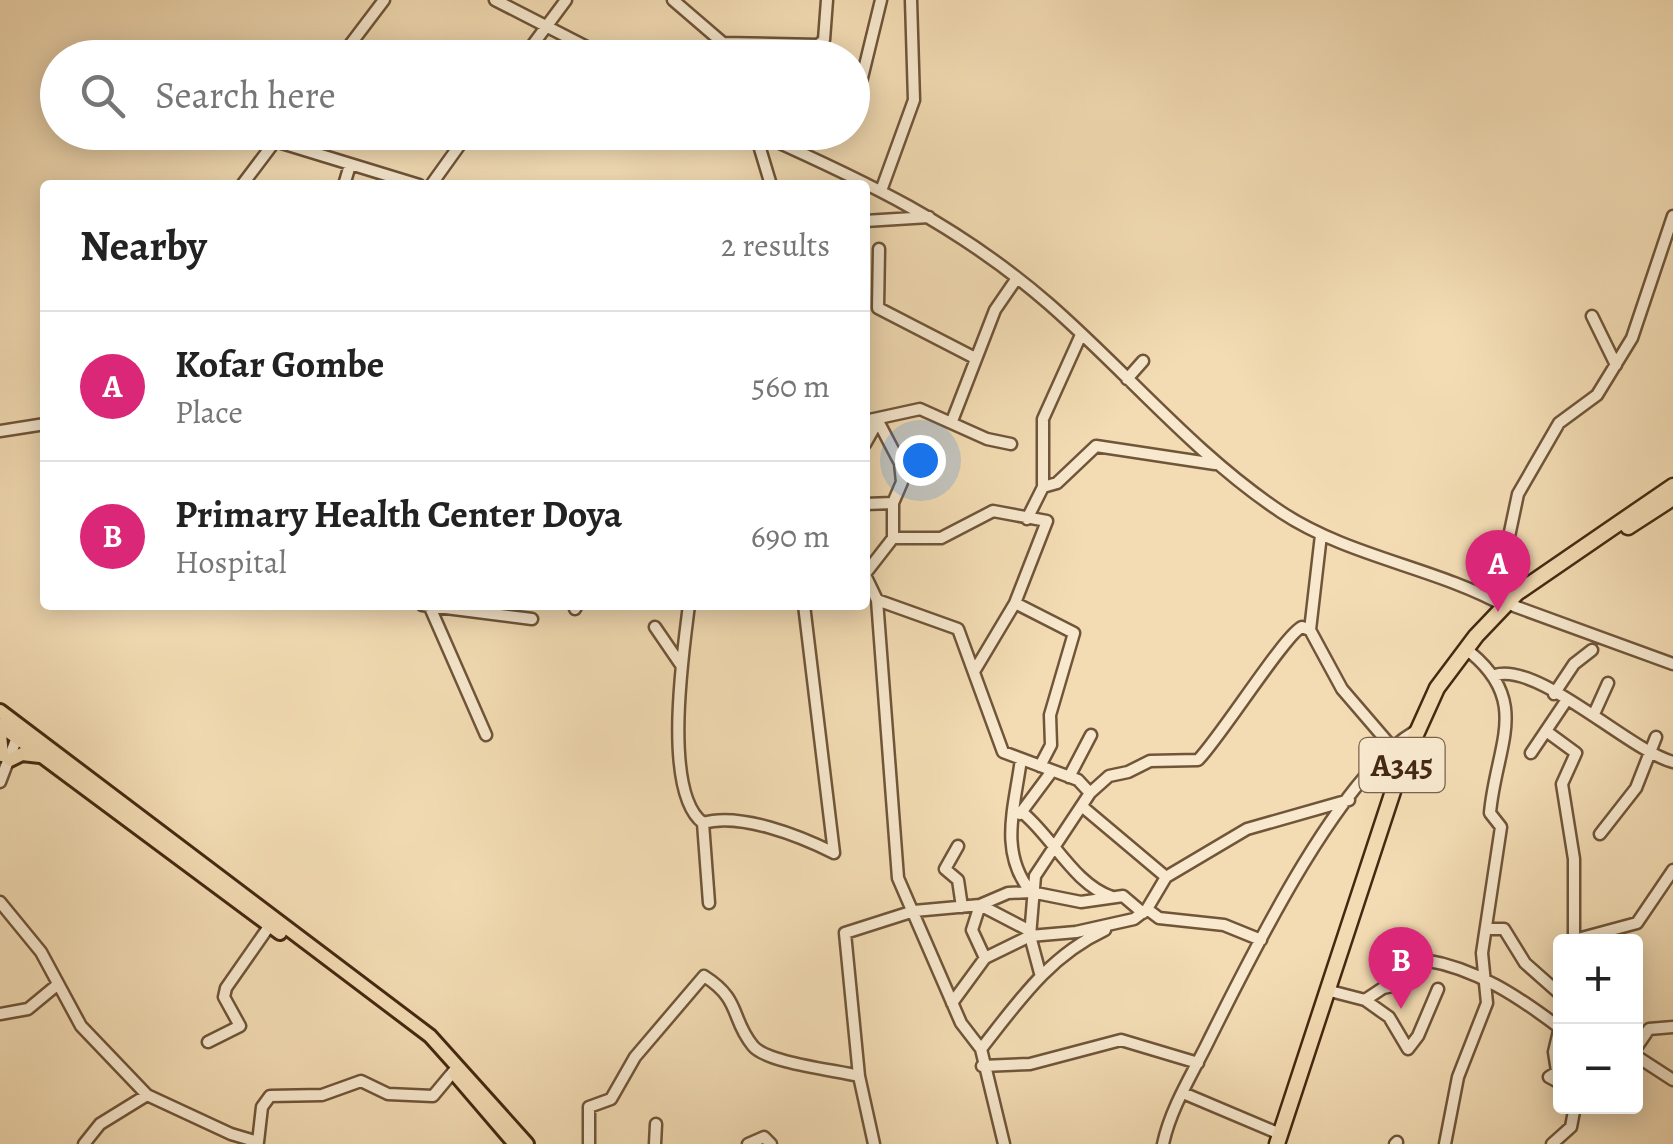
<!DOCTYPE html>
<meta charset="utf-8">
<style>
:root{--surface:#fff;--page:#f2f2f2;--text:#222;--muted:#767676;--line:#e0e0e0;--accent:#db2777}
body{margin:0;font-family:Alegreya,serif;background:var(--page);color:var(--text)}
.controls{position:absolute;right:30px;bottom:30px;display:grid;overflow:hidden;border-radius:10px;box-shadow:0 5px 25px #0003}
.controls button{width:90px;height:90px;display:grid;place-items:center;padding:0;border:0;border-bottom:2px solid var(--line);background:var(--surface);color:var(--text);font:50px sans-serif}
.you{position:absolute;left:920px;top:460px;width:35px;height:35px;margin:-25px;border:8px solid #fff;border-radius:50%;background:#1a73e8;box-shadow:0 0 0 15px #1a73e833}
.badge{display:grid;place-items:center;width:65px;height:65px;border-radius:50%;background:var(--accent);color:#fff;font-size:32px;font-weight:700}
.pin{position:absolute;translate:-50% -82px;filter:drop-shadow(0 2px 5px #0008)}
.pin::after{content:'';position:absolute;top:52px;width:35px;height:30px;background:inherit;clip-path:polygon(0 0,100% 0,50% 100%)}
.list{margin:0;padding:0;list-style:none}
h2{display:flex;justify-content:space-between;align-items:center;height:130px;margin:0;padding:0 40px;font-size:42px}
h2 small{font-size:32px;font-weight:400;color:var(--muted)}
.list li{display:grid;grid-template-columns:65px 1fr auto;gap:30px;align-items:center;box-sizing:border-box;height:150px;padding:0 40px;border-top:2px solid var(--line)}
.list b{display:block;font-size:38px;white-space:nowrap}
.list p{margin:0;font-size:32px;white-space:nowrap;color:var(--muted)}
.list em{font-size:32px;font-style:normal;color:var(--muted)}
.icon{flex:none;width:55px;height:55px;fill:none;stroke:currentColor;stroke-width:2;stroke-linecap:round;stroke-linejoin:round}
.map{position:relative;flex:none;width:1673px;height:1144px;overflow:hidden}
.search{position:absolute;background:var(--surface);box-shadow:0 5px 25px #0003;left:40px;top:40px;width:830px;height:110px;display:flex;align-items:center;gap:25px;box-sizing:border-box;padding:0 35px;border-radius:55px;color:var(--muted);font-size:38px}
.panel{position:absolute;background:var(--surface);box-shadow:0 5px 25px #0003;left:40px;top:180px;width:830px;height:430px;border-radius:10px}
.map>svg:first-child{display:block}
</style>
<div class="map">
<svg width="1673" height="1144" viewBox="0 0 1673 1144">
<rect width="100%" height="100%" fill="#f3dcb4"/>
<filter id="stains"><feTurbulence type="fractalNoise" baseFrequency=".002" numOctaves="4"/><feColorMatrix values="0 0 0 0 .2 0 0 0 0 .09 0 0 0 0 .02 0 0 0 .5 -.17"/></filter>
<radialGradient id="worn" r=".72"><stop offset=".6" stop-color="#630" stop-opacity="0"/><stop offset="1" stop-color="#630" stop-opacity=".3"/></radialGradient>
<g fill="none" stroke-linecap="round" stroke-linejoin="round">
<g stroke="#705539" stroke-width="15">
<path id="minor" d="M495 0 608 58
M673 0 723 43 728 58
M723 43 818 45 824 40 827 0
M340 58 384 0
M523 58 566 0
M852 85 860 86 881 0
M755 132C865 181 957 224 1049 304 1127 372 1194 454 1281 512 1349 557 1434 567 1505 606
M755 132 771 185
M275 141 419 185
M242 185 282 132
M344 185 350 165
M431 185 469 132
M882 188 914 100 911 0
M865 221 929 217
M879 249 878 308 975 358
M1592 316 1616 365
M1127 379 1143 361
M865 421 920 409 987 439 1011 444
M952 421 995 310 1017 278
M0 431 45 424
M865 444 878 421
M1043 487 1057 483 1096 446 1215 464
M865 504 893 503
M1027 519 1043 487V419L1080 337
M1321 535 1310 630 1342 689 1391 746
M893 538H941L993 511 1047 521 1015 603 975 670
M865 574 893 538V503L902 482 900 463 878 421
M865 575 877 600 898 878 961 1023 981 1049 1004 1144
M877 600 958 629 1003 752 1078 780 1090 793
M1015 603 1074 633 1050 715 1051 745 1040 766
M1502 604 1508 586 1507 546 1518 494 1559 423 1597 395 1632 338 1673 216
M422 605 532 619
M429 605 486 735
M689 605C683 653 662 792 703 823
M804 605 834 853
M1514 606 1673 664
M575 609 577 605
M655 627 681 665
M1495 675C1539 662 1628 750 1673 762
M1554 694 1574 664 1592 650
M1594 714 1608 683
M1546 731 1576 753 1562 784 1574 859V942
M1531 753 1566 701
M1021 759C1015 806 998 852 1031 892
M1069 777 1091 735
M0 782 19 732
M1084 808 1166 877
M1023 813C1054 839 1074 884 1112 897
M1020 814 1052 771
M1600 834 1636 788 1656 737
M958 846 945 869 958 880 962 907
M0 902 41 952 81 1026 147 1095 231 1134 258 1142 262 1107 270 1096 322 1095 361 1081 388 1094 433 1096 453 1072
M709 903 703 823C740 812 800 836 834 853
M980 905 1030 931
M980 905 972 930 985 958
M1147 909 1159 918 1224 925 1261 940
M1486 929H1504L1525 963 1560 994
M1574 940 1637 923 1673 870
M1040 973 1030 936 1035 876 1090 793 1109 776 1128 772 1150 761 1198 760C1220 738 1286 633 1302 627L1310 630
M1334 992 1365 1000 1383 988 1408 983 1424 960C1476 968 1519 997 1560 1028
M1365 1000 1389 1017 1408 1049 1418 1036 1438 989
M952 1003 985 958 1030 936 1076 932 1134 919 1147 909 1166 877 1247 829 1349 800
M0 1014 28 1009 57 985
M208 1042 240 1026 224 997 226 988 270 925
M1636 1048 1649 1029 1673 1027
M981 1049C1018 1002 1049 956 1105 930
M1636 1056 1673 1080
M982 1066 1030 1064 1121 1040 1198 1063
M1560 1070 1549 1077 1560 1083
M1557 1071 1554 1052 1560 1027
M1183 1093 1280 1134
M84 1144 100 1124 147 1095
M589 1144V1107L611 1099 635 1057 704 976C742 1000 730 1018 753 1046 767 1063 835 1070 859 1076
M655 1144 656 1124
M748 1144 764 1137 771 1144
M874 1144 859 1076 845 933 914 911 980 905 1008 893 1031 892 1081 902 1123 896 1143 913
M1163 1144C1171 1107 1193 1073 1209 1040 1250 958 1338 777 1414 732
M1395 1144 1397 1142
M1445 1144 1458 1077 1487 1003 1482 953 1501 827 1490 813C1496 746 1531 703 1471 653
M1552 1144 1571 1127 1575 1106"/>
</g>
<g stroke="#442810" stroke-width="18">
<path id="major" d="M0 711 430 1036 527 1144
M0 725 280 933
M0 735 2 755
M10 760 22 754 40 756
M455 1074 515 1144"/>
</g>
<g stroke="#442810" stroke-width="19">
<path id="highway" d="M1628 527 1673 498
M1277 1144 1400 770 1437 688 1476 636 1517 593 1673 486"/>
</g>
<use href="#minor" stroke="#f7e8ce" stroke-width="10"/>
<use href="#major" stroke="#f3dcb4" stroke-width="12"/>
<use href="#highway" stroke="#f3dcb4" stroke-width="14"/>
</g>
<g text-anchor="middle" stroke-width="8" stroke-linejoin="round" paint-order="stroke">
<rect fill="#f7e8ce" stroke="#7a6249" stroke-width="2.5" x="1359.5" y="738" width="85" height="54" rx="8"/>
<g font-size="32" font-weight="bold" fill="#442810">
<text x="1402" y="776">A345</text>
</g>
</g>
<rect width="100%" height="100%" filter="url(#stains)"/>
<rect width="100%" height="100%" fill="url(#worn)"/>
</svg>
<div class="controls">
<button>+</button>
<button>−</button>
</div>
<div class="you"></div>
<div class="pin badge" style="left:1498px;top:612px">A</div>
<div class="pin badge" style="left:1401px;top:1009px">B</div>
<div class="search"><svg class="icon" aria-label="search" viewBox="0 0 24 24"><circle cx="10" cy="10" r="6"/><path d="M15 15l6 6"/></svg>Search here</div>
<section class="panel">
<h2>Nearby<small>2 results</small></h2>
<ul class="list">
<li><span class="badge">A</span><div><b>Kofar Gombe</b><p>Place</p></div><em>560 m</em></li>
<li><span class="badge">B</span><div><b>Primary Health Center Doya</b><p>Hospital</p></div><em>690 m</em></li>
</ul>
</section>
</div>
